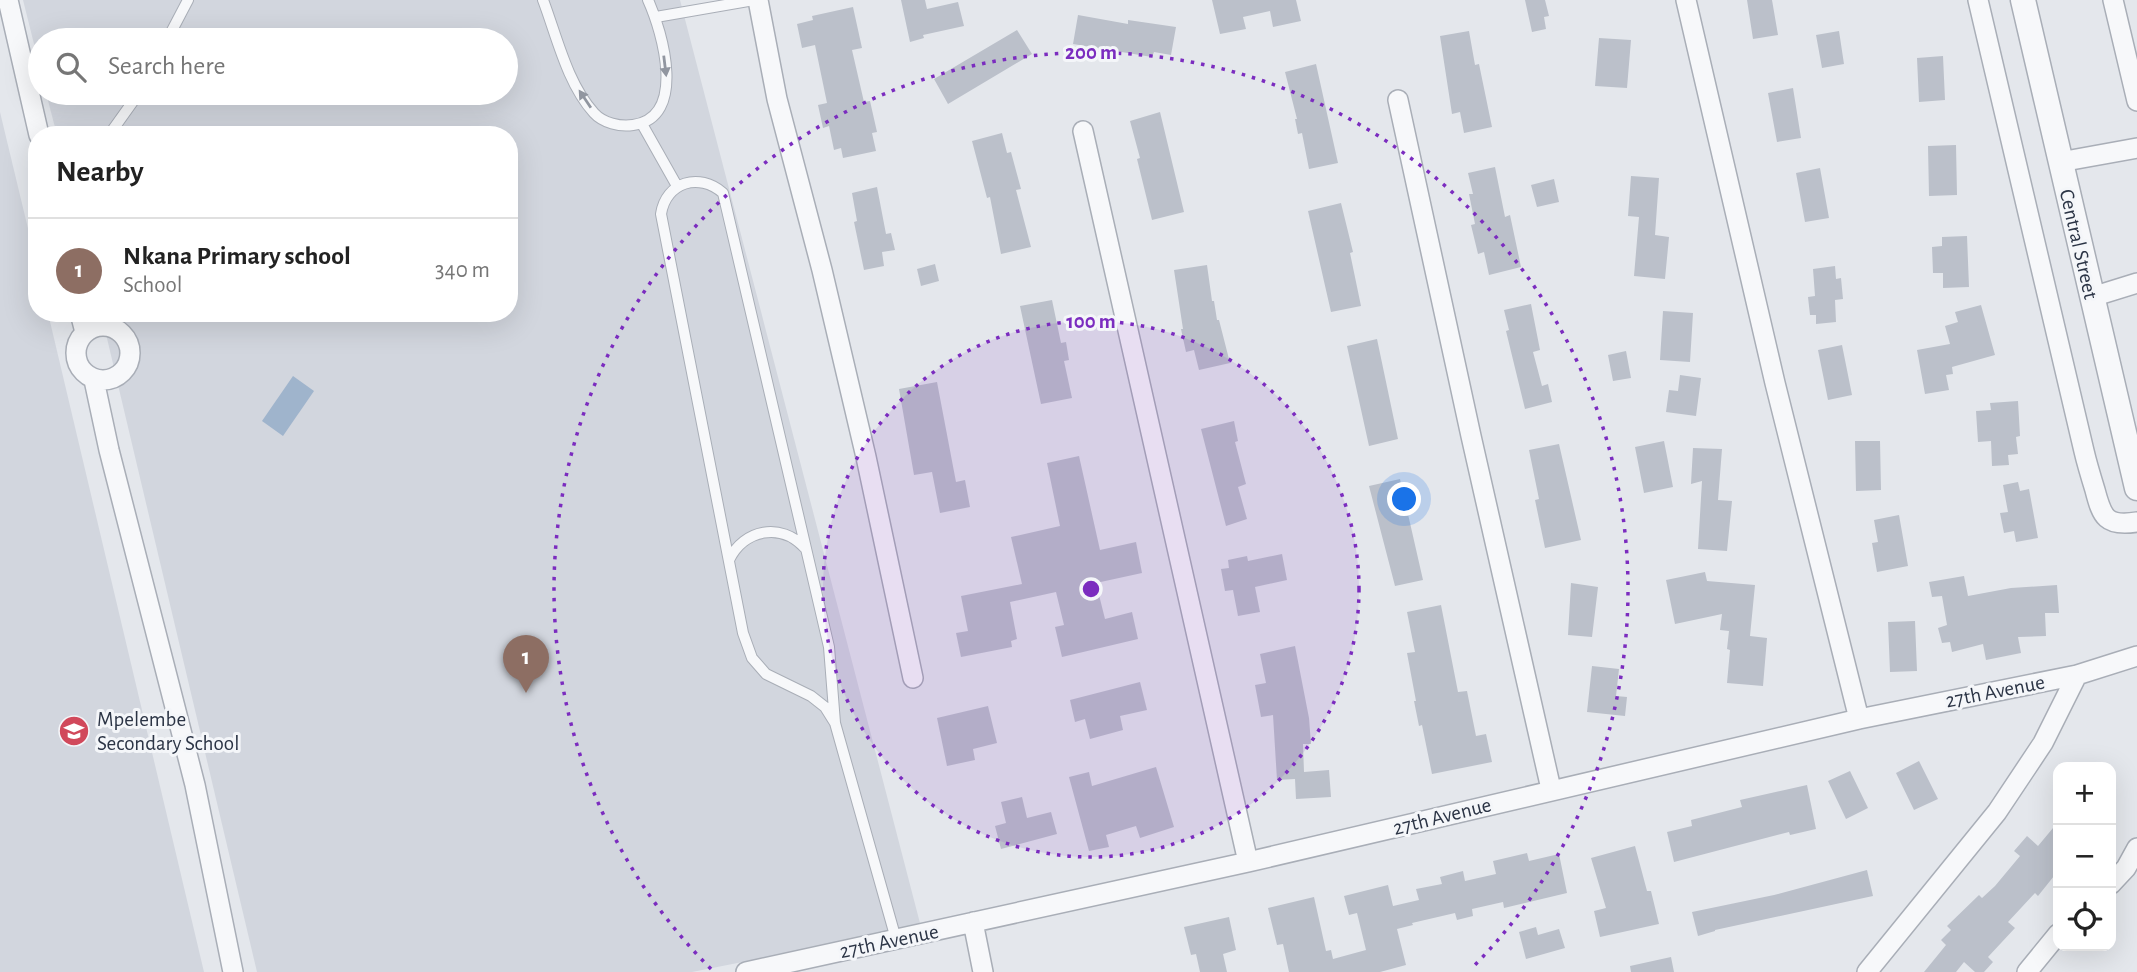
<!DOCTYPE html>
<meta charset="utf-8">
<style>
:root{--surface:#fff;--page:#f2f2f2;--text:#222;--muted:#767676;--line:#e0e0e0;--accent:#d1495b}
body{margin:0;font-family:"Alegreya Sans",sans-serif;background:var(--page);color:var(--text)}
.controls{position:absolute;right:21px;bottom:21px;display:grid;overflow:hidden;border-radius:14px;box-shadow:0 7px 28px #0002}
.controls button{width:63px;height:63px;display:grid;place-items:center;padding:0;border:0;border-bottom:2px solid var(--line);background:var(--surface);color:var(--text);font:35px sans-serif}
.you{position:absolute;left:1405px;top:500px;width:24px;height:24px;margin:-18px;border:5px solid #fff;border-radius:50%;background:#1a73e8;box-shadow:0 0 0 10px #1a73e833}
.badge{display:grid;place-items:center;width:46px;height:46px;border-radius:50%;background:var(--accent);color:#fff;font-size:23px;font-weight:700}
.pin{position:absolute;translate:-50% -58px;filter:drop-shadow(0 2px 4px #0008)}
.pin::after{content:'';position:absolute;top:37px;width:24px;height:21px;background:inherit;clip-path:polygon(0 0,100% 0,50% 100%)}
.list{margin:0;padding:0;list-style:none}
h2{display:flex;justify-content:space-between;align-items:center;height:91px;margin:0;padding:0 28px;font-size:30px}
h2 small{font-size:23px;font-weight:400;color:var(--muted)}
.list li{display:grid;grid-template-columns:46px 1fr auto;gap:21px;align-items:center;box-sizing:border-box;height:105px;padding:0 28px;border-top:2px solid var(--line)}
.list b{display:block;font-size:26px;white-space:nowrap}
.list p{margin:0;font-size:23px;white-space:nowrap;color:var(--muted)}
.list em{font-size:23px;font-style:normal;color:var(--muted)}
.icon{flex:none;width:38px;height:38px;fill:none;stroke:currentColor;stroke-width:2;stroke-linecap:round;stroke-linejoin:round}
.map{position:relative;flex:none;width:2137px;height:972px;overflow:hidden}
.search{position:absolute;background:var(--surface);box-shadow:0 7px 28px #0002;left:28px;top:28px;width:490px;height:77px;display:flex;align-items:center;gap:18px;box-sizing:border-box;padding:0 24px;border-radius:38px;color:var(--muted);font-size:26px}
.panel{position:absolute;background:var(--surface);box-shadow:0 7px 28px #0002;left:28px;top:126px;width:490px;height:196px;border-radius:28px}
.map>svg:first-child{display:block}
</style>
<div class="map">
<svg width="2137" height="972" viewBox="0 0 2137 972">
<rect width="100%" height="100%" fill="#e4e7ec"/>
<path fill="#d2d6de" d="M23 0H680L921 927 692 972H257L101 313H509V135H57L46 93H506V40H40V68Z
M0 112 37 266V313H48L204 972H0Z"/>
<path fill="#9fb4cc" d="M293 376 314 391 283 436 262 421Z"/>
<path fill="#bbc0ca" d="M901 0H925L927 9 958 2 964 26 923 35 924 38 910 42Z
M1212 0H1296L1301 21 1273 27 1270 11 1243 17 1246 29 1220 34Z
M1525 0H1545L1549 16 1544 17 1546 29 1532 32Z
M1747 0H1772L1778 35 1753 39Z
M853 7 862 48 852 50 864 102 870 101 877 132 872 133 876 151 843 158 841 148 834 150 829 126 823 128 818 105 827 103 815 45 802 48 797 24 813 20 812 16Z
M1078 15 1128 24V20L1176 27 1171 55 1154 52 1152 57 1073 44Z
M1017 30 1032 54 948 104 934 79Z
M1469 31 1475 65 1479 64 1492 127 1464 133 1460 112 1452 114 1440 36Z
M1839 31 1844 64 1822 68 1816 35Z
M1599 38 1631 40 1627 88 1595 86Z
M1943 56 1945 100 1919 102 1917 58Z
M1316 64 1338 163 1309 169 1302 133 1298 134 1295 119H1297L1285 72Z
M1793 88 1801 138 1777 142 1768 93Z
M1160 112 1184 212 1152 220 1137 159 1140 158 1130 121Z
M1002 133 1007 153 1011 152 1021 189 1016 190 1031 247 1001 254 990 197 987 198 972 141Z
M1956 145 1957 195 1929 196 1928 146Z
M1495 167 1505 217 1510 215 1521 267 1489 275 1484 252 1478 254 1471 225 1475 224 1469 194H1473L1468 173Z
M1820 168 1829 218 1805 222 1796 173Z
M1631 176 1659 178 1655 235 1669 237 1665 279 1634 276 1639 217 1628 216Z
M1554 179 1559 202 1537 207 1531 185Z
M877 187 886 234 891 233 895 250 882 252 884 266 864 270 854 222 857 221 852 193Z
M1341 203 1353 252 1350 253 1361 306 1331 312 1308 211Z
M1967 236 1969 287 1943 288V273H1933L1932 247 1942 246V237Z
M935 264 939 281 921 286 917 269Z
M1207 265 1212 301H1214L1217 320H1219L1230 363 1199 370 1194 350 1186 352 1181 329H1183L1174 270Z
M1835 266 1836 279 1841 278 1843 299 1835 300 1836 322 1816 324V315H1810L1808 297 1815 296 1813 269Z
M1052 300 1061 343 1066 342 1069 360 1064 361 1072 398 1041 404 1020 306Z
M1531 304 1540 350 1533 352 1542 386 1548 384 1552 402 1525 409 1506 331 1509 330 1504 310Z
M1981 305 1995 355 1952 367 1953 374 1946 375 1949 390 1925 394 1917 350 1950 344 1945 326 1958 322 1955 312Z
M1663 311 1693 313 1690 362 1660 360Z
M1377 339 1398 439 1369 446 1347 346Z
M1842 345 1852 395 1828 400 1818 350Z
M1626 351 1631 378 1613 381 1608 355Z
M1680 375 1701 378 1696 416 1666 412 1669 390 1678 391Z
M937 382 956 482 965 480 970 507 940 513 932 472 914 475 899 389Z
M2018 401 2020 436 2016 437 2018 454 2008 455 2009 465 1992 466 1991 441 1978 442 1976 411 1991 410 1990 403Z
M1234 421 1238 441 1235 442 1246 484 1238 487 1247 519 1226 526 1201 429Z
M1664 441 1673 487 1644 493 1635 447Z
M1855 441H1880L1881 490 1856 491Z
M1559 444 1581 540 1545 548 1535 500 1539 499 1529 450Z
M1693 448 1722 449 1718 500 1732 501 1727 551 1698 549 1702 481 1691 484Z
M1079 456 1100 550 1136 542 1142 573 1096 583 1105 619 1132 612 1138 639 1062 657 1055 627 1064 625 1056 592 1010 602 1017 639 1011 641 1012 647 961 657 956 633 968 631 961 596 1022 584 1011 537 1060 526 1047 463Z
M1400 479 1423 580 1395 586 1369 486Z
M2018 482 2020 491 2029 489 2038 538 2016 542 2014 531 2004 533 2000 513 2008 512 2003 485Z
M1899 515 1908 566 1877 572 1872 543 1878 542 1874 520Z
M1282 554 1287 580 1255 587 1260 612 1238 616 1233 590 1225 591 1221 569 1229 568 1228 560 1247 556 1248 561Z
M1705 572 1707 581 1755 585 1750 636 1767 638 1763 686 1727 683 1730 650 1727 649 1729 631 1720 630 1722 614 1675 624 1666 580Z
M1964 576 1968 596 2011 588 2057 585 2059 613H2045L2046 636 2018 637 2021 653 1986 660 1983 644 1952 652 1950 642 1942 643 1938 628 1947 625 1942 596 1932 597 1929 582Z
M1571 583 1598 587 1592 637 1568 635Z
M1441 605 1458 692 1467 691 1476 736 1486 734 1492 762 1432 774 1422 725 1419 726 1414 701H1416L1407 653 1415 652 1407 612Z
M1915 621 1917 671 1890 672 1888 622Z
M1295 646 1309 718 1311 744H1303L1304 772 1329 770 1331 797 1296 799 1295 779 1277 780 1273 715 1261 717 1255 685 1266 683 1260 654Z
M1592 666 1619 669 1616 696 1627 697 1625 716 1587 712Z
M1140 682 1147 710 1120 716 1123 730 1090 739 1085 719 1075 722 1070 700Z
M988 706 997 743 973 749 975 760 947 766 937 718Z
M1919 761 1938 799 1914 810 1896 773Z
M1156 767 1174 827 1140 838 1136 826 1106 835 1109 847 1089 851 1069 777 1089 772 1092 786Z
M1850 771 1868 808 1846 819 1828 781Z
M1807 785 1816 829 1790 835 1789 832 1674 862 1667 832 1692 826 1691 820 1742 807 1740 800Z
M1022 797 1027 818 1051 812 1057 834 1001 849 995 826 1006 823 1001 802Z
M2058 822V871L2038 896 2035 893 2008 922 2015 928 1988 957 1993 962 1984 972H1975L1964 962 1956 972H1924L1946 945 1941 940 1951 930 1947 926 1979 895 1982 898 1995 886 2020 856 2014 851 2027 836 2038 846Z
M1635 846 1647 891H1651L1659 924 1600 937 1594 911 1606 908 1591 858Z
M1527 853 1529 861 1559 854 1567 893 1504 908 1503 902 1472 909 1473 916 1457 920 1455 913 1412 923 1413 925 1397 929 1406 965 1380 972H1289L1283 944 1277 945 1268 908 1314 897 1326 951 1331 950 1333 959 1366 950 1357 913 1349 915 1344 896 1388 885 1393 906 1419 900 1416 889 1442 884 1440 877 1463 871 1465 881 1496 874 1493 861Z
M1867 870 1873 896 1715 930V931L1698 936 1692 912 1774 895Z
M1229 917 1236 950 1223 954 1227 972H1200L1196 954 1191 955 1184 927Z
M1536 927 1538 935 1559 929 1565 948 1526 959 1519 932Z
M1671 957 1674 972H1631L1630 966Z"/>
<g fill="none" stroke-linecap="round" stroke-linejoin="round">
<g stroke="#a9aeb7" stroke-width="12">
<path id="service" d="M543 0C557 37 567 83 594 113 603 123 620 127 633 125 687 118 663 33 648 0
M656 17 754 0
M167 40 188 0
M642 124 677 186
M109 135 139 93
M729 560C744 529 781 522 805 548
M835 723 829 647 723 193C699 172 666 182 661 214L743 633 752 658 766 674 811 696 825 707 835 723 896 939"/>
</g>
<g stroke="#a9aeb7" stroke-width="22">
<path id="minor" d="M8 0 39 135
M758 0 777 99 822 270 866 457 913 678
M1686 0 1775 383 1859 719
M1978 0 2084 451C2087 464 2091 477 2095 490 2102 517 2106 527 2137 522
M2113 0 2137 101
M1398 100 1471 436 1551 789
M1083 131 1248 862
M2060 162 2137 148
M2092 297 2137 283
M80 313 85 332
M76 353a27 27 0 1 1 54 0a27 27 0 1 1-54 0Z
M94 380 109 450 195 785 233 972
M2111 884 2126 868 2137 848
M973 922 983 972
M746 972 1248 862 1859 719 2077 675 2137 656
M1867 972 1997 812 2043 743 2077 675
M2027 972 2058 934"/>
</g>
<g stroke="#a9aeb7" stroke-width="27">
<path id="tertiary" d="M2023 0 2137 488"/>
</g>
<use href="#service" stroke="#f7f8fa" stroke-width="10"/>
<use href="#minor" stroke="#f7f8fa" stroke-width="19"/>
<use href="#tertiary" stroke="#f7f8fa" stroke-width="24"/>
</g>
<defs><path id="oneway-solid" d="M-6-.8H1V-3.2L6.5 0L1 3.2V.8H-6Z" transform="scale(1.75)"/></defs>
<g fill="#9196a0">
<use href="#oneway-solid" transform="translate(665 66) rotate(83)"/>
<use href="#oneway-solid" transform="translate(585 99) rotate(-124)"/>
</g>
<circle cx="1091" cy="589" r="268" fill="#7b2cbf" fill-opacity=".12"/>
<g fill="none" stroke="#7b2cbf" stroke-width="3.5" stroke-dasharray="3.5 7">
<circle cx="1091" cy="589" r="268"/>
<path d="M711 969A537 537 0 1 1 1471 969"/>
</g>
<defs>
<g id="school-disc" transform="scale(1.575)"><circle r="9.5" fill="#d1495b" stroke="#f4f6f9"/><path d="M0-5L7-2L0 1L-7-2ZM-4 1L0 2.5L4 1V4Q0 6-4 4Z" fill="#fff"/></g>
</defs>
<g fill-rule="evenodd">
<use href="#school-disc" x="74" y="731"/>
</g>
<g text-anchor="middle" stroke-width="6" stroke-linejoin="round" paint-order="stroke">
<g font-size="21" fill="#2b3445" stroke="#f4f6f9">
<text transform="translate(2079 244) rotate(77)" y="7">Central Street</text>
<text transform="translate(1995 691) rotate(-11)" y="7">27th Avenue</text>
<text transform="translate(1442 816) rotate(-14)" y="7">27th Avenue</text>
<text transform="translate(889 941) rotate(-12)" y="7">27th Avenue</text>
</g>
<g font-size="21" fill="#2b3445" stroke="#f4f6f9" text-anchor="start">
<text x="97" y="726">Mpelembe<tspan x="97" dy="24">Secondary School</tspan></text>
</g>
</g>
<circle cx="1091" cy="589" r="10" fill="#7b2cbf" stroke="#f4f6f9" stroke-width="3.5"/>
<g font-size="21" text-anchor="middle" font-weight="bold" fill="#7b2cbf" stroke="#f4f6f9" stroke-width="6" stroke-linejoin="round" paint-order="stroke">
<text x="1091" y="59">200 m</text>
<text x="1091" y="328">100 m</text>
</g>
</svg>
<div class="controls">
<button>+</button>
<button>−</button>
<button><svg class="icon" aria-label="locate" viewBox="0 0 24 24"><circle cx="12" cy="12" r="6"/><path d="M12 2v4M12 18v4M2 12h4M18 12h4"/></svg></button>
</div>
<div class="you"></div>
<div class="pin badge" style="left:526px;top:693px;background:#8d6e63">1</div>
<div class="search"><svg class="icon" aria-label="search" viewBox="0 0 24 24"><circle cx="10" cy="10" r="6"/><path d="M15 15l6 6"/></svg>Search here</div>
<section class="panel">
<h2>Nearby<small></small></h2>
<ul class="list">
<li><span class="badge" style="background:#8d6e63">1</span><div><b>Nkana Primary school</b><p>School</p></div><em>340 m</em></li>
</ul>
</section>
</div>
